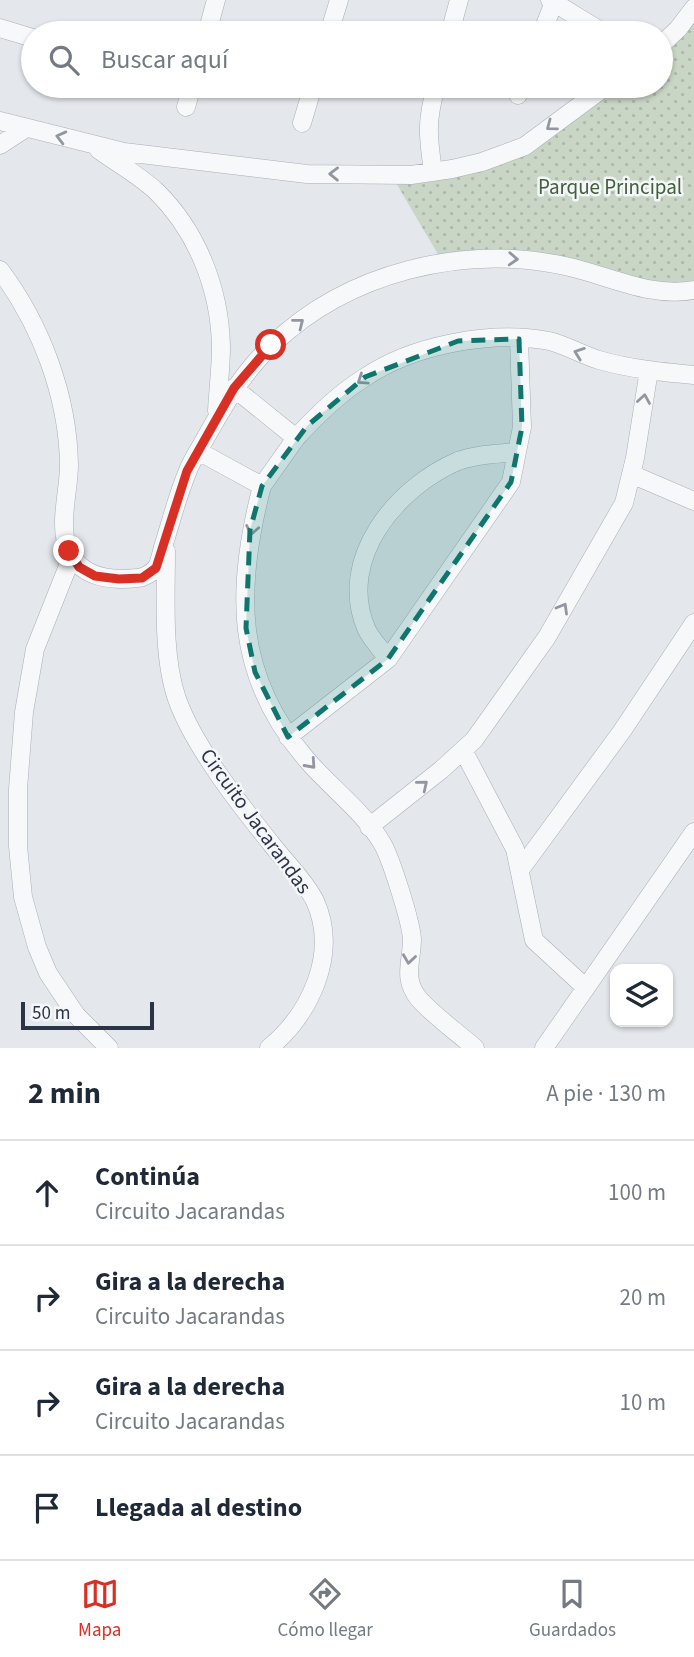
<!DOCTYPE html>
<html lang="es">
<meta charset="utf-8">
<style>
:root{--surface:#fff;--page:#f6f6f7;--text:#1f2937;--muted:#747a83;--line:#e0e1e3;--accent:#d93025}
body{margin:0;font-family:"Source Sans 3",sans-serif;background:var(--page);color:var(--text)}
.controls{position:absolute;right:21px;bottom:21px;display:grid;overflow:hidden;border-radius:14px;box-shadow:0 2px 5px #0004}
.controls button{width:63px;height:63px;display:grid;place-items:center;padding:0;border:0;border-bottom:2px solid var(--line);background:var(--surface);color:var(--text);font:35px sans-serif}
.scale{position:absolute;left:21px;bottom:18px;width:133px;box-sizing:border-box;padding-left:7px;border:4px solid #2b3445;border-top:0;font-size:19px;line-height:24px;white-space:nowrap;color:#2b3445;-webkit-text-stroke:5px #f4f6f9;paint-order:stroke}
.stop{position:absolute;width:21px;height:21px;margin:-16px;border:5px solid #d93025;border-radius:50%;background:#fff}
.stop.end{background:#d93025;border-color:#fff;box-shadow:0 2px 7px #0008}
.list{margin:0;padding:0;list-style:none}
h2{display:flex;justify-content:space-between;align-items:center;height:91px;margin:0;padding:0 28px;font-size:30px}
h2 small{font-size:23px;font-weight:400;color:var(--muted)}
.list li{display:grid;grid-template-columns:46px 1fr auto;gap:21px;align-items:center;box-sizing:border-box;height:105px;padding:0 28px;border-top:2px solid var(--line)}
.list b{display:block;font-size:26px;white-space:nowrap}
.list p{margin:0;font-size:23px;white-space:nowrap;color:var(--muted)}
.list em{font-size:23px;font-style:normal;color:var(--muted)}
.icon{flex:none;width:38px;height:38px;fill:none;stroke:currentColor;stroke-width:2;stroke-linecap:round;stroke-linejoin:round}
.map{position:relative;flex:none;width:694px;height:1048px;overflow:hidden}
.search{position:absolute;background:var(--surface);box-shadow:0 2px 5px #0004;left:21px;right:21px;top:21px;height:77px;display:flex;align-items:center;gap:18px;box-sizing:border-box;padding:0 24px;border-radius:38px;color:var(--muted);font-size:26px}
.sheet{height:511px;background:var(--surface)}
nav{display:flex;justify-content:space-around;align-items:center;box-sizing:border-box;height:98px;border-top:2px solid var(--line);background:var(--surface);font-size:19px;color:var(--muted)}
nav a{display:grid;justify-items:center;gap:4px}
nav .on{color:var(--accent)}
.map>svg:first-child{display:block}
</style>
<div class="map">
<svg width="694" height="1048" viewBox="0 0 694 1048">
<defs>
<pattern id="park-dots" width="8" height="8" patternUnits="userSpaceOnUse" patternTransform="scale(1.75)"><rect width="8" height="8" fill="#c9d6c5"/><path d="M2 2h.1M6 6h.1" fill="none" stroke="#adb8ab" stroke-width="1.8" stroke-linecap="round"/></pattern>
</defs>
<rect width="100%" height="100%" fill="#e4e7ec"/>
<path fill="url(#park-dots)" d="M694 5V287L490 258 443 263 392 176 482 162 606 86H661V45Z"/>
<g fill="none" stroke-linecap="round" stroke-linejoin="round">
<g stroke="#a9aeb7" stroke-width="19">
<path id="minor" d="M550 0 599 30
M0 28 33 38
M207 33 216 0
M329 33 339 0
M450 33 459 0
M542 33 554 2
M661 45 678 29 694 8
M518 95 521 86
M186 107 192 86
M0 121 124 152 307 174 411 175 452 169 482 162 525 146 606 86
M302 123 313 86
M0 145 26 128
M99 150C117 163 140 176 156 191 197 231 220 289 221 347 221 368 218 390 217 411
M433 172C428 135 426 123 436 86
M0 270C41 325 68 396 69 465 69 492 57 528 70 553 83 578 112 581 137 578 143 578 152 573 156 568 160 563 161 553 163 547 171 522 177 497 187 473 191 461 199 450 205 439 224 405 243 372 272 345 348 272 463 244 565 266 608 275 648 298 694 290
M234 388 296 438C316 416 338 394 364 378 412 345 491 330 549 341 566 345 582 355 599 360 630 369 662 372 694 375
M198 451 262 486C235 590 234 675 307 760 331 788 363 811 382 843 391 858 411 922 412 939 412 962 402 978 419 999 434 1016 458 1033 475 1048
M631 474 694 501
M262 486 296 438
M166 551C166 596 162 656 177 699 194 747 241 806 273 846 287 864 305 881 315 901 339 954 310 1014 269 1048
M72 556 35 649 24 712 18 789V846L23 897 37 947 48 973 76 1015 109 1048
M388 659C381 649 370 638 366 628 337 558 397 487 458 461 476 454 498 454 517 452
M288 737 388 659 511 482 522 427 519 339
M463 750 515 849 534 940 586 988
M369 827 441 770 474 740 547 637 624 503 635 458 649 370
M520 870 622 731 694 623
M544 1048 694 832"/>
</g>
<use href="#minor" stroke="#f7f8fa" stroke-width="18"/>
</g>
<defs><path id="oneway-chevron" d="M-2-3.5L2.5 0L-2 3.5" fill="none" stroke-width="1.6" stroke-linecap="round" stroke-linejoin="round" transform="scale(1.75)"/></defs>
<g stroke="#9196a0">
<use href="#oneway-chevron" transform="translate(551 126) rotate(143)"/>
<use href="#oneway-chevron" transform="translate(61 137) rotate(-166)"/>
<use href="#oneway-chevron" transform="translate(334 174) rotate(-179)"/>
<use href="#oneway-chevron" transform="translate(513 259) rotate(3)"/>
<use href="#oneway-chevron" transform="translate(299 323) rotate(-38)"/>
<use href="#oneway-chevron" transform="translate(579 353) rotate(-160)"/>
<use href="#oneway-chevron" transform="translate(362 380) rotate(146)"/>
<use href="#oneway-chevron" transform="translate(644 399) rotate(-81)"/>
<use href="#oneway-chevron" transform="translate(252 530) rotate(101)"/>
<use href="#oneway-chevron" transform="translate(563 608) rotate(-60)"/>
<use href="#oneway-chevron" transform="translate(311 764) rotate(48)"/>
<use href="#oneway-chevron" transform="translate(423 785) rotate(-39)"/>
<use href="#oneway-chevron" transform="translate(409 959) rotate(98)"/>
</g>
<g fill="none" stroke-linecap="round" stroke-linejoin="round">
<path stroke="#d93025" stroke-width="9" d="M69 551 79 567 95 576 119 579 142 578 156 568 187 471 234 388 271 345"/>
</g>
<path fill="#0f766e" fill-opacity="0.2" stroke="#0f766e" stroke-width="5" stroke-dasharray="14 9" stroke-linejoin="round" d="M519 339 522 427 511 482 388 659 288 737 255 672 246 628 250 530 262 486 307 426 365 377 458 341Z"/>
<g text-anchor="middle" stroke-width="5" stroke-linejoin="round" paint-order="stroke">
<g font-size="21" fill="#3f6138" stroke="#f4f6f9">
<text x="610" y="194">Parque Principal</text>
</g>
<g font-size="21" fill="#2b3445" stroke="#f4f6f9">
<text transform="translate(256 821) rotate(54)" y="7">Circuito Jacarandas</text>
</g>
</g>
</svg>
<div class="controls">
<button><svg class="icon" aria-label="layers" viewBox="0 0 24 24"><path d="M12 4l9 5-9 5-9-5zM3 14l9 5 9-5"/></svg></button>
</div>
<div class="scale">50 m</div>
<div class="stop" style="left:271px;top:345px"></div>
<div class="stop end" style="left:69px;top:551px"></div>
<div class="search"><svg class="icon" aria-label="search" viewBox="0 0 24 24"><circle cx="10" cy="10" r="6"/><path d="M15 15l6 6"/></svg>Buscar aquí</div>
</div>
<section class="sheet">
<h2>2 min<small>A pie · 130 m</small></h2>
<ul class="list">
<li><svg class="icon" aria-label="ahead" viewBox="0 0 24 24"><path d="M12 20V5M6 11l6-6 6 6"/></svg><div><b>Continúa</b><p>Circuito Jacarandas</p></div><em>100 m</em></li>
<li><svg class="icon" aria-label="right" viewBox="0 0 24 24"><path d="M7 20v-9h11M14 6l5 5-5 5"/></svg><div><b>Gira a la derecha</b><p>Circuito Jacarandas</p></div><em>20 m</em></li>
<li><svg class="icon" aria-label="right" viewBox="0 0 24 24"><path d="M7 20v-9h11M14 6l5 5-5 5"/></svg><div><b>Gira a la derecha</b><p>Circuito Jacarandas</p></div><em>10 m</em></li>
<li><svg class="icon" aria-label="arrive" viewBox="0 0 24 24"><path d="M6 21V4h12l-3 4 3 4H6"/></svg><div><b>Llegada al destino</b></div></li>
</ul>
</section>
<nav>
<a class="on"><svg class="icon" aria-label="map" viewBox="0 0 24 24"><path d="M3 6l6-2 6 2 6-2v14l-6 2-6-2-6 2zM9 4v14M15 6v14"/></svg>Mapa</a>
<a><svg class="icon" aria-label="directions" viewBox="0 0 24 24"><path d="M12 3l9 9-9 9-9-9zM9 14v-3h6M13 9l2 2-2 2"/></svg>Cómo llegar</a>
<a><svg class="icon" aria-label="saved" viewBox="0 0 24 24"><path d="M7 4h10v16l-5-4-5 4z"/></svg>Guardados</a>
</nav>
